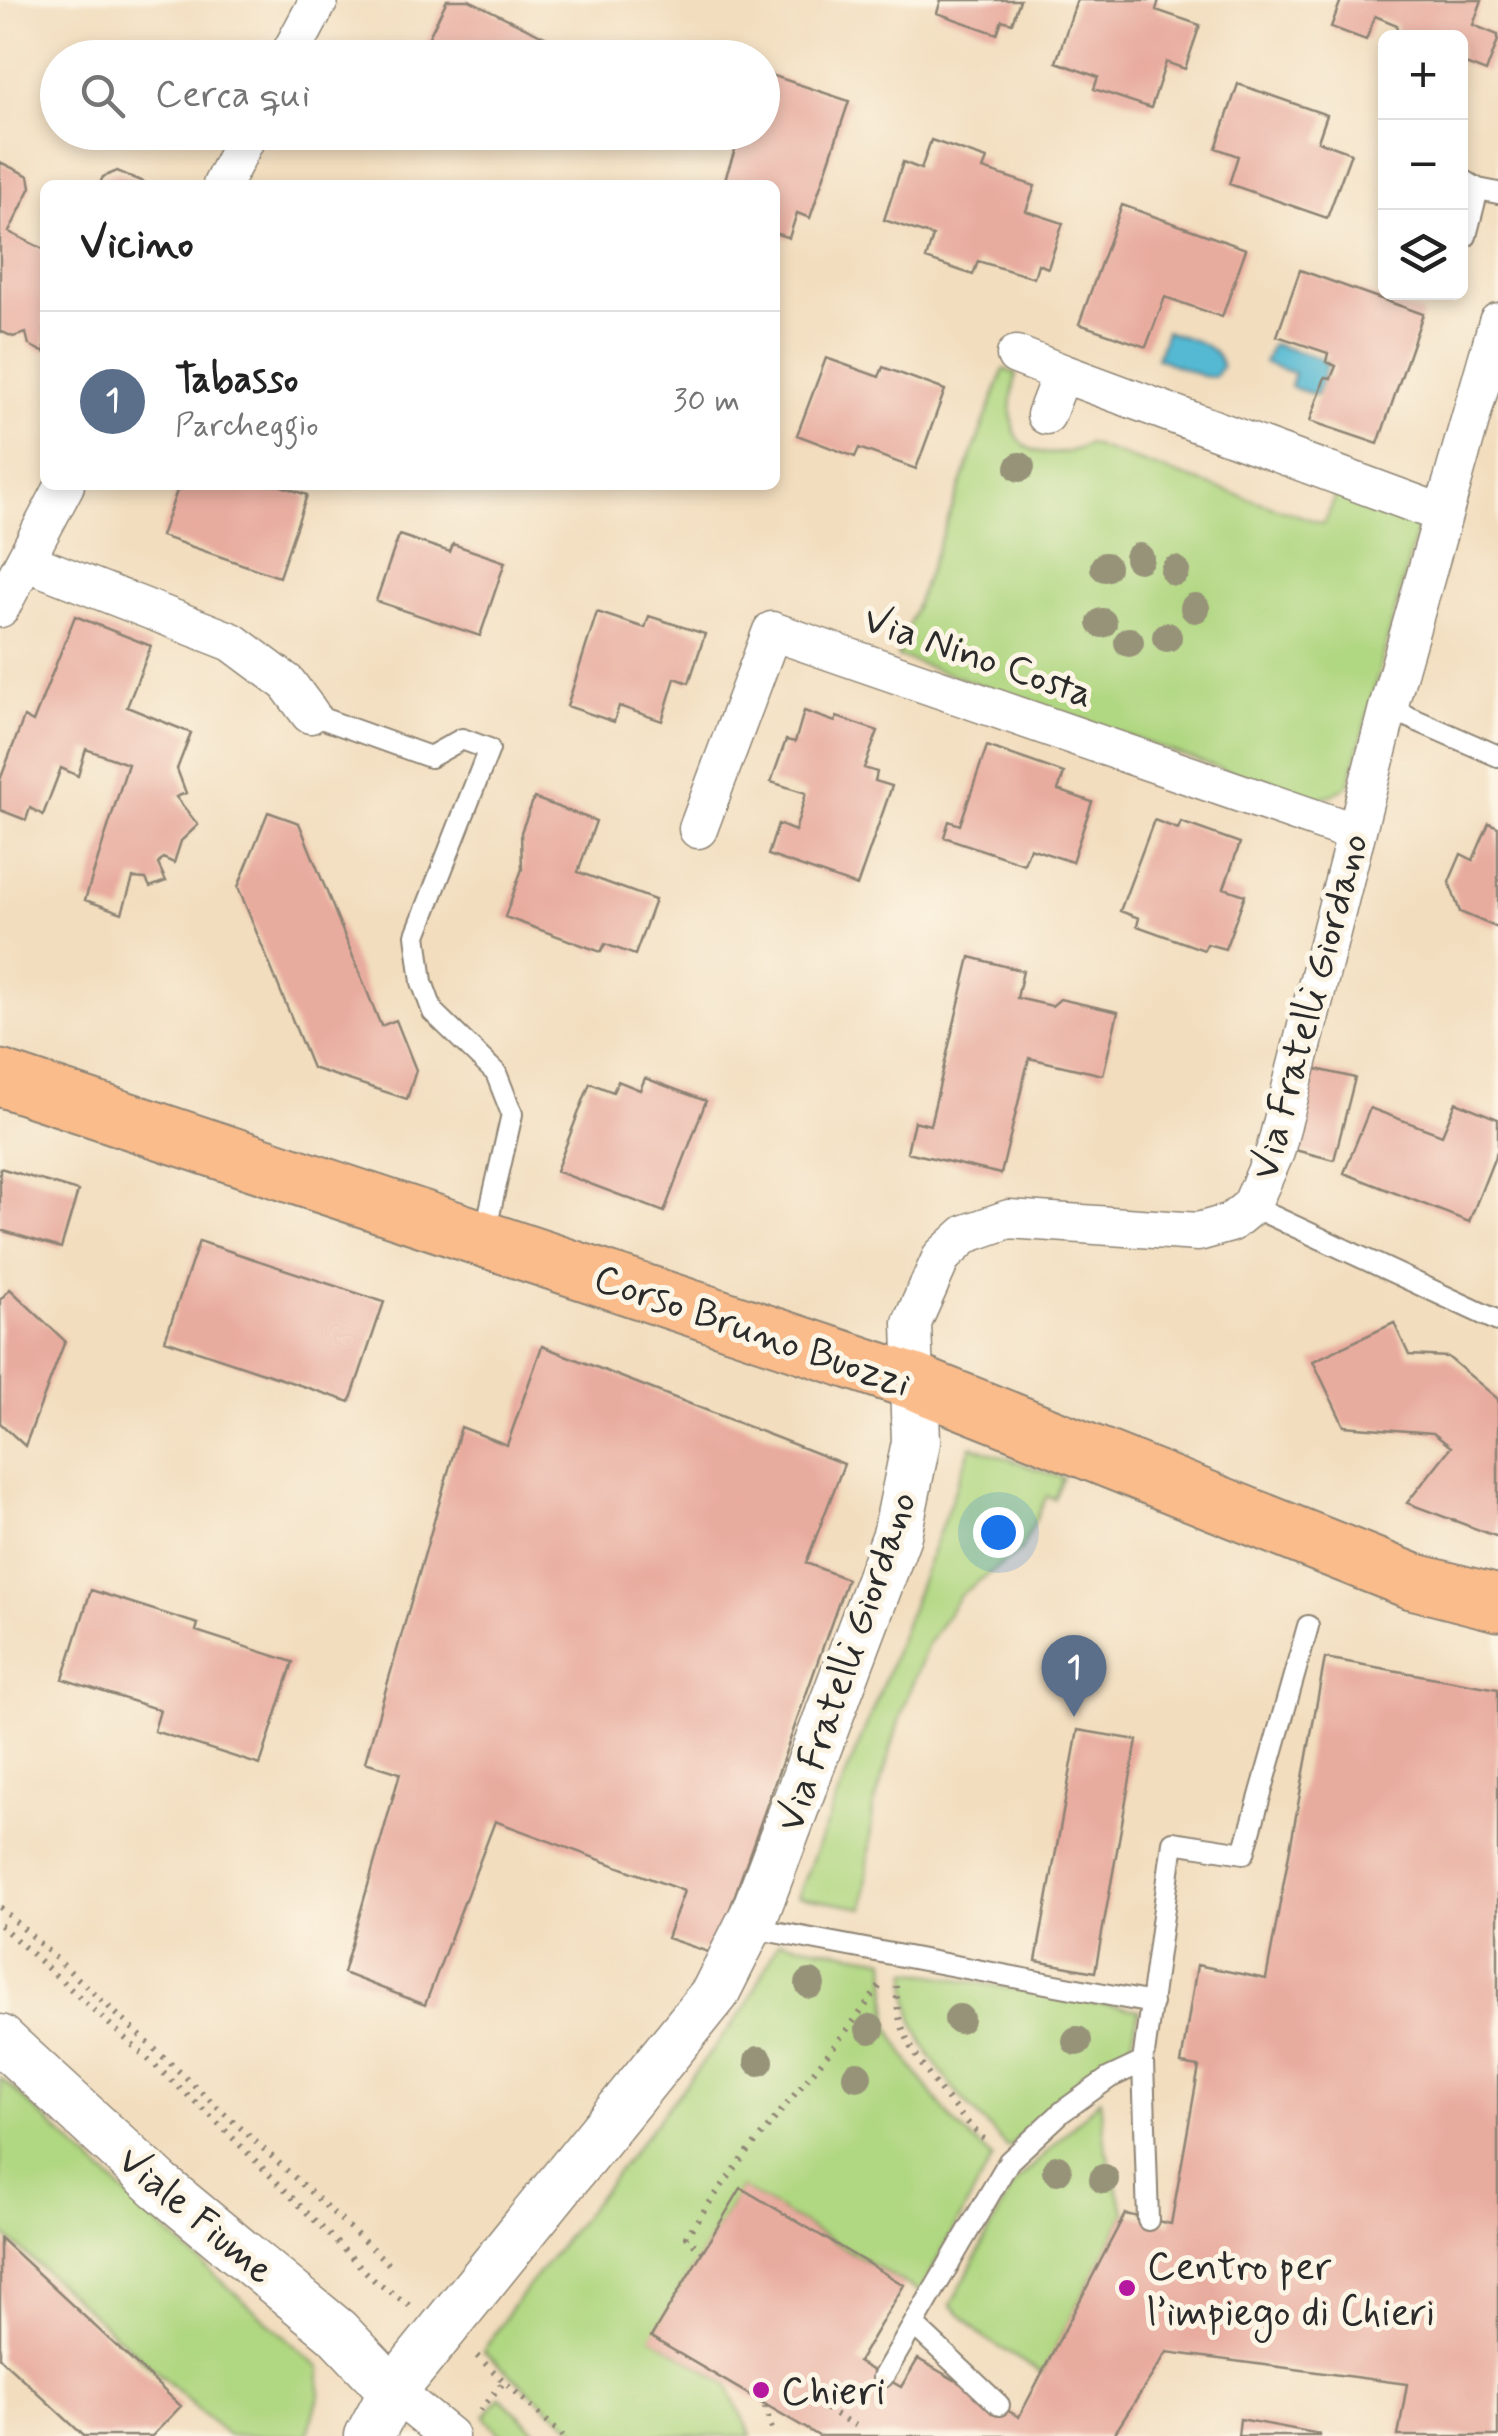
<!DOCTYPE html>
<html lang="it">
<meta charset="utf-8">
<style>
:root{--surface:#fff;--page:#f6f6f6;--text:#222;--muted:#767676;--line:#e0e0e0;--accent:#b5179e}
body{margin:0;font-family:Mynerve,sans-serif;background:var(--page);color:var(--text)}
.controls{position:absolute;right:30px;top:30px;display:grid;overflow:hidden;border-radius:15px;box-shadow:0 5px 15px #0003}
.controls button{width:90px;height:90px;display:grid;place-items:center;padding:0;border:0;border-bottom:2px solid var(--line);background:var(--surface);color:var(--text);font:50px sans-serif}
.you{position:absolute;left:998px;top:1532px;width:35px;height:35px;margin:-25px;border:8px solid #fff;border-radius:50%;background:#1a73e8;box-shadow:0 0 0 15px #1a73e833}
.badge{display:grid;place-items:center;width:65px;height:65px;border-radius:50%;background:var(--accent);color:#fff;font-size:32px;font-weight:700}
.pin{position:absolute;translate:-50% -82px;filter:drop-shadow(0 2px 5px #0008)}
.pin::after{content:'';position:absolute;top:52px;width:35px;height:30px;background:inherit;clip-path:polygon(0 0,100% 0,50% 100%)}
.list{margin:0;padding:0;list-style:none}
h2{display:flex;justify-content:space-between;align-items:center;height:130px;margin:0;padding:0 40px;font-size:42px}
h2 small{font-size:32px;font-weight:400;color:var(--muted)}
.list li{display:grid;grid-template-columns:65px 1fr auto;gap:30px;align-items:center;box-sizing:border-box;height:180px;padding:0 40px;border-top:2px solid var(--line)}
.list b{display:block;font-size:38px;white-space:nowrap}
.list p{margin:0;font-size:32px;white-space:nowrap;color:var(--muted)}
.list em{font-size:32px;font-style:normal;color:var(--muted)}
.icon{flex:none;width:55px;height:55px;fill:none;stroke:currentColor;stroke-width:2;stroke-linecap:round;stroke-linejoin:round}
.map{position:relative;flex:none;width:1498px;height:2436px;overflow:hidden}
.search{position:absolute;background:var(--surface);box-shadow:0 5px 15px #0003;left:40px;top:40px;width:740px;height:110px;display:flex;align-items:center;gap:25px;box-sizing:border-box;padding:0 35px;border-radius:55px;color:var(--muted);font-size:38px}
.panel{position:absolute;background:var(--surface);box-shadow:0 5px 15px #0003;left:40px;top:180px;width:740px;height:310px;border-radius:15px}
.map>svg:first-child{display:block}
</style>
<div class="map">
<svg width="1498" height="2436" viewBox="0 0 1498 2436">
<rect width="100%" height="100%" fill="#fcf5e5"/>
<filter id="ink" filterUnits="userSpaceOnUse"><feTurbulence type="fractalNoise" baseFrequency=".01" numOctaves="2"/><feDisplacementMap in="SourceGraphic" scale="20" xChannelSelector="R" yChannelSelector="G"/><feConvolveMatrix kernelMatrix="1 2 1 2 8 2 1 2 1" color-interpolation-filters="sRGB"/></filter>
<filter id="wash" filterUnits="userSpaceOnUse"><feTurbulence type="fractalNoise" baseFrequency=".0048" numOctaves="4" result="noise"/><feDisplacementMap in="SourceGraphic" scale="40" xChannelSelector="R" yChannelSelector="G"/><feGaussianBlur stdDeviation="2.25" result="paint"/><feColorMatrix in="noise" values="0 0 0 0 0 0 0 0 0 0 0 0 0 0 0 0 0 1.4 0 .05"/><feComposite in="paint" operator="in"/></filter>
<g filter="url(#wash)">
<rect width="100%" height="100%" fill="#f2ddbe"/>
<path fill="#b0d781" stroke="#6e8156" stroke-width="2.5" d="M1004 369 1016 374C1013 392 1008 415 1015 432 1027 460 1067 457 1088 444L1324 524 1339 489 1420 518 1349 785C1322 804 1312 798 1282 790L897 656Z
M971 1446 1063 1478 1054 1499 1047 1496 1021 1550 960 1595 928 1644 904 1705 873 1809 864 1908 797 1897 883 1684Z
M779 1941 886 1959 889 2027 912 2067 955 2124 993 2158 920 2292 741 2188 652 2337 727 2384 751 2436H582L483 2351 512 2307 746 2007Z
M909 1971 1139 2010 1129 2055C1078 2079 1047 2107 1008 2148 964 2100 899 2042 909 1971Z
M0 2077 183 2247 320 2368V2394L307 2436H228L0 2231Z
M1100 2099 1106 2150 1125 2214 1042 2373 983 2337 951 2305 1013 2186Z
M500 2397 541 2436H503L485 2417Z"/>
<path fill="#55b9d3" stroke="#40727f" stroke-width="2.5" d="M1166 331C1187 339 1217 343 1222 366L1214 377 1202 376 1157 358Z
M1272 344 1319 358 1327 364 1316 395 1290 387 1294 373 1264 363Z"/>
<g id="blocks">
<path fill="#e8ac9f" d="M447 0H469L551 40 542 58H400L403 50 419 57Z
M941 0H1020L1012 23 1002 20 997 34 937 13Z
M1077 0H1159L1156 10 1200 25 1185 69 1166 62 1151 108 1094 89 1098 77 1056 62Z
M1341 0H1482L1473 25 1498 35V40L1486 72 1460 62V38H1395L1397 25 1375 16 1366 40 1331 27Z
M762 72 849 101 810 218 797 213 789 238 775 233V185H723L741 132H762Z
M1238 84 1327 115 1318 141 1351 153 1327 218 1229 184 1238 156 1216 148Z
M931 140 987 159 983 169 1035 186 1026 211 1063 223 1048 268 1038 264 1034 278 978 261 973 275 926 259 933 236 884 220 903 162 921 169Z
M0 162 29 176 31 187 9 232 45 250V353L29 345 26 333 13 337 0 331Z
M117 171 150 185H99L103 177Z
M1122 205 1246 249 1222 317 1165 297 1146 347 1079 324Z
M1300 270 1423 314 1378 444 1310 421 1325 377 1331 378 1336 366 1326 362 1328 353 1277 336Z
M826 358 879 377 883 367 945 390 916 469 859 448 855 457 797 435Z
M179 485H279L307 495 279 577 161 536Z
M399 535 450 552 453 544 505 562 480 636 376 601Z
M597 612 645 628 649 616 705 634 689 683 675 678 662 721 619 706 614 722 567 706Z
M75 616 151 646 127 707 191 733 177 769 186 793 176 797 198 825 181 841 174 863 163 858 158 864 166 881 150 887 146 879 133 878 122 913 85 900 128 764 86 749 78 776 61 768 43 815 30 808 26 820 0 810V780L24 717 33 722Z
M804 711 835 722 837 717 878 731 864 768 877 772 875 781 892 786 857 886 768 855 778 824 795 831 806 793 771 782 786 740 795 742Z
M987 746 1064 773 1058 790 1092 802 1072 862 1030 848 1024 864 944 837 949 821 960 825Z
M534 798 596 821 578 872 655 900 635 955 605 944 601 952 505 917 522 869 521 832Z
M268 812 299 823 381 1026 396 1020 416 1070 407 1099 312 1068 238 887Z
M1154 820 1178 829 1181 822 1240 843 1224 888 1245 895 1225 949 1207 944 1204 950 1137 926 1139 918 1120 911Z
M1489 823 1498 827V928L1460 912 1449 882 1461 854 1473 860Z
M970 957 1023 971 1017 998 1052 1006 1060 999 1118 1012 1103 1075 1029 1058 1001 1174 907 1152 914 1121 930 1125Z
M1312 1068 1355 1078 1334 1160 1291 1149Z
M645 1078 706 1101 664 1212 556 1171 590 1083 613 1092 618 1081 640 1090Z
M1456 1102 1498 1119V1149L1469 1222 1344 1173 1370 1108 1442 1135Z
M0 1168 78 1191 61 1248 0 1230Z
M199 1241 384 1302 350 1402 165 1340Z
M10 1289 65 1341 25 1446 0 1423V1300Z
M1394 1323 1409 1355 1448 1357 1498 1399V1537L1407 1503 1451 1447 1433 1433 1344 1426 1313 1361Z
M542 1346 844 1464 806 1563 847 1579 714 1954 667 1938 684 1891 495 1821 425 2005 343 1973 400 1773 365 1762 461 1427 507 1445Z
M91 1590 198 1624 196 1631 293 1662 260 1765 154 1731 160 1710 63 1679Z
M1325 1658 1498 1689V2436H1398L1407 2384 1167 2352 1113 2436H819L651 2337 741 2188 904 2285 858 2362 901 2387 918 2359 1019 2417 1125 2214 1171 2224 1199 2067 1181 2064 1197 1965 1266 1979Z
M1078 1730 1137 1740 1095 1972 1036 1961Z
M0 2238 181 2406 152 2436H84L0 2358Z
M1240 2419 1320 2434V2436H1238Z"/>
</g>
</g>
<g filter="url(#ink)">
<use href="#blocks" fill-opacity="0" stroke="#8e8474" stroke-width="2.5"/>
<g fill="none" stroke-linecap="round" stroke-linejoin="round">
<g stroke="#8e8474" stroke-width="24">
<path id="service" d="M1460 178 1478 189 1498 193
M1466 236 1478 189
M1388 708 1498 756
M310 714 430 757 462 739 489 749 416 935 422 982 433 1012 496 1073 512 1114 484 1237
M1251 1206 1498 1321
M748 1927 1152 2003
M1143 2062 1148 2220
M914 2325 999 2405
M883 2377 1009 2161 1063 2111 1109 2078 1143 2062 1173 1842 1244 1853 1308 1626"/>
</g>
<g stroke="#8e8474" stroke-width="41">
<path id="minor" d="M288 58 319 0
M222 185 249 132
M1016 355 1062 373
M1046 415 1062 373 1443 514
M25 561 232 642 287 683 310 714
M0 608 65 485
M698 829 772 631 1356 833
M914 1382 912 1323 942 1256 966 1234 1009 1219 1198 1232 1230 1223 1251 1206 1275 1152 1388 708 1498 322
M393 2391 449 2436"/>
</g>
<g stroke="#8e8474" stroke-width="51">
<path id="tertiary" d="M0 2039 160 2186 337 2332 393 2391
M369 2436 393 2391 715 1993 755 1913 897 1535 916 1442 914 1382"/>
</g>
<g stroke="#8e8474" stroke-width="59">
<path id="primary" d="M0 1078 914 1382 1412 1581 1498 1603"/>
</g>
<path stroke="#8e8474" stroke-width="6" stroke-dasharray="2.5 8" stroke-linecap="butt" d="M0 1907 390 2265
M0 1925 213 2118 375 2281 409 2305
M896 1986C897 1998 897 2013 901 2024 918 2069 954 2110 988 2143
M703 2251 686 2237C745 2147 820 2070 882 1983
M477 2356 563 2436
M765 2406 774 2436
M826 2409 856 2426
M480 2410 504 2382"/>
<use href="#service" stroke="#fff" stroke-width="20"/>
<use href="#minor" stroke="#fff" stroke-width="38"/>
<use href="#tertiary" stroke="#fff" stroke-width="48"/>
<use href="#primary" stroke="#fabc8b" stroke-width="55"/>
</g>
<g fill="#979379">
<circle cx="1020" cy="467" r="15"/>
<circle cx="1139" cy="558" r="15"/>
<circle cx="1105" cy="567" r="15"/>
<circle cx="1175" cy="571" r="15"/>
<circle cx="1195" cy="608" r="15"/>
<circle cx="1102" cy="623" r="15"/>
<circle cx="1167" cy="637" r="15"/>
<circle cx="1129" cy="642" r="15"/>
<circle cx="810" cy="1984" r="15"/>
<circle cx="959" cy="2019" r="15"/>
<circle cx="870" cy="2029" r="15"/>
<circle cx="1077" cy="2041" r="15"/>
<circle cx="759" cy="2061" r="15"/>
<circle cx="857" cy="2076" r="15"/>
<circle cx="1057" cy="2170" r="15"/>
<circle cx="1104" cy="2179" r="15"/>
</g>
</g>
<g fill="#b5179e" stroke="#fcf5e5" stroke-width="4">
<circle cx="1127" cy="2288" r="10"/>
<circle cx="761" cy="2390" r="10"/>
</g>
<g text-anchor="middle" stroke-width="10" stroke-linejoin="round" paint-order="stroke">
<g font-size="40" fill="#2b2b2b" stroke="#fcf5e5">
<text transform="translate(979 655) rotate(19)" y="14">Via Nino Costa</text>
<text transform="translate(1308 1006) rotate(-75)" y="14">Via Fratelli Giordano</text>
<text transform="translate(753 1329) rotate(19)" y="14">Corso Bruno Buozzi</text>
<text transform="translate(845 1661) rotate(-71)" y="14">Via Fratelli Giordano</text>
<text transform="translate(197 2214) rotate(40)" y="14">Viale Fiume</text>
</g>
<g font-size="40" fill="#2b2b2b" stroke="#fcf5e5" text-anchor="start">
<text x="1147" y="2279">Centro per<tspan x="1147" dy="46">l’impiego di Chieri</tspan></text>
<text x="781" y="2404">Chieri</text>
</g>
</g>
</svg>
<div class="controls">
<button>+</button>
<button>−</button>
<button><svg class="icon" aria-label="layers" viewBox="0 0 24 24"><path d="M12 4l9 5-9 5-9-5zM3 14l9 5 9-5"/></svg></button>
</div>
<div class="you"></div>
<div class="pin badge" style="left:1074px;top:1717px;background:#5c6f8a">1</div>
<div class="search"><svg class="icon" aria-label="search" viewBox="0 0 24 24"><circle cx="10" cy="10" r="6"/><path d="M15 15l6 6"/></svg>Cerca qui</div>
<section class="panel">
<h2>Vicino<small></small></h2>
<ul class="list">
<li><span class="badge" style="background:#5c6f8a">1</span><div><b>Tabasso</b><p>Parcheggio</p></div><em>30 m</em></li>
</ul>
</section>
</div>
